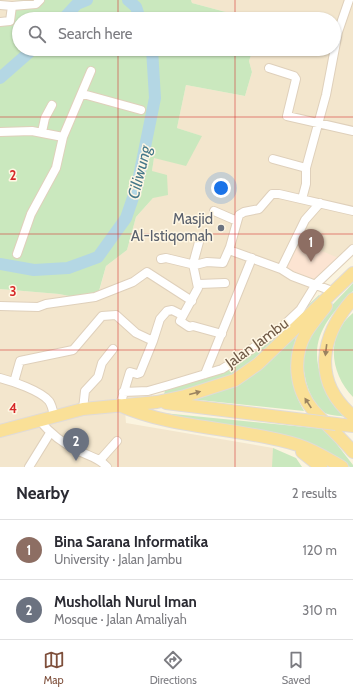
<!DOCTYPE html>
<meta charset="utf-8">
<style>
:root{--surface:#fff;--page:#f7f7f7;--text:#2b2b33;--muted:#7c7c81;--line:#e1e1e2;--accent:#7e4f3b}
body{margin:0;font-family:Cabin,sans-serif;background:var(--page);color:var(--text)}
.you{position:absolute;left:221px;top:188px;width:14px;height:14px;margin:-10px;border:3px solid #fff;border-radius:50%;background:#1a73e8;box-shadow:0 0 0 6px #1a73e833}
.badge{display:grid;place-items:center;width:26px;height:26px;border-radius:50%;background:var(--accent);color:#fff;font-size:13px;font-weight:700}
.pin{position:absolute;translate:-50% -33px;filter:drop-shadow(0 1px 2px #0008)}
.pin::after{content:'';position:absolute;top:21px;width:14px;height:12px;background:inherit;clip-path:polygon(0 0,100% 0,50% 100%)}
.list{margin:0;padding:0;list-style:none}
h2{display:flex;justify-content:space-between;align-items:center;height:52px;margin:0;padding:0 16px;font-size:17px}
h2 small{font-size:13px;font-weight:400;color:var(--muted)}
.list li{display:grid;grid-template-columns:26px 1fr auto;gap:12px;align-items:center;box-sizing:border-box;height:60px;padding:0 16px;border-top:1px solid var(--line)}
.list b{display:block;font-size:15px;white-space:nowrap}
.list p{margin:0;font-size:13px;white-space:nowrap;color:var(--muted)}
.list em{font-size:13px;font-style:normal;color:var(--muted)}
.icon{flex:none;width:22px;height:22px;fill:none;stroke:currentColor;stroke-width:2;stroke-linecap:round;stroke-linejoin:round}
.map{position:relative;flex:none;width:353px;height:467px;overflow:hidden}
.search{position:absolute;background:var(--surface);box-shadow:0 1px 3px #0004;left:12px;right:12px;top:12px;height:44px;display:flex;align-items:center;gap:10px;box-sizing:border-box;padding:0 14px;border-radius:22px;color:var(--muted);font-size:15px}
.sheet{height:172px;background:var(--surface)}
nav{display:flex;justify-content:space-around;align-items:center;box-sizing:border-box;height:56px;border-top:1px solid var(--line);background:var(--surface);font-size:11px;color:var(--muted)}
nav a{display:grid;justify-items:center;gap:2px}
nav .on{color:var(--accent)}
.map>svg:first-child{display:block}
</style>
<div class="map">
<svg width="353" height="467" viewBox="0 0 353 467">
<rect width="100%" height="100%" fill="#fbf4df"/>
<path fill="#f3e6cd" d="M0 0H25L14 1V12L0 23Z
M191 0H353V245L341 259 315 281 287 322 215 370 152 388V396L124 398 126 423 273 448 299 467H0V289L59 294 84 299 99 292 106 266 127 250 136 217 153 198 152 171 154 158 201 136 177 128 186 85 245 96 252 72 249 61 253 49H334V19H252L192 3Z"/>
<path fill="#fce4d2" d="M300 242 341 259 315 281 285 269Z"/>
<path fill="#cae8be" d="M25 0H191L192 3 252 19H19V49H253L249 61 252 72 245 96 186 85 177 128 202 136 186 166 154 158 152 171 167 175 168 195 153 198 136 217 127 250 106 266 99 291 84 299 59 294 0 289V23L14 12V1Z
M353 283V291C328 317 307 340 322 379 328 392 341 405 349 417 343 416 331 416 325 413 306 400 298 360 307 340 315 320 339 299 353 283Z
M319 295 321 297 242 372 163 397 165 391 217 373 284 328Z
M353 313V397C330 373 325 336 353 313Z
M299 330C287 358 289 385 304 411L190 399 208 394Z
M143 411 325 429 353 465V467H350L331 456Z
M273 448 296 458 302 467H272Z"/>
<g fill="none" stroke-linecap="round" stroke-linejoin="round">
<path stroke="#b4d7e4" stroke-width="12" d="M128 0 136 7 140 19
M63 19 77 4 87 0
M0 78 33 49
M0 264 34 270 68 268 98 257 126 218 137 186 155 98 152 49"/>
<g stroke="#dfd0bb" stroke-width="10">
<path id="minor" d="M0 5 12 6
M0 22 10 21 12 6 36 4 40 0
M269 68 294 76 296 79 287 116 353 131
M83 94 141 110
M0 132 32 131 63 137
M42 132 45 118 52 105
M273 159 306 168
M302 199 306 184V168L326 95 338 32 349 0
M214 211 237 221
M199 242 193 264 198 288 180 321 189 327 193 326 222 334
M229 250 281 269 292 276 332 291
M17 254 31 214 56 168 63 137 91 71
M161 259 166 258 195 265 207 262 223 263 230 247 239 215 244 212 259 209 272 194H279L353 211
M281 269 305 220 320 203
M199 284 225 283
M0 306 38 307 46 304 95 297 133 282 147 272 192 301
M205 374 252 258
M0 378C12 381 41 391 49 401 52 405 53 411 54 416
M14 382 20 361 73 350 102 316 116 315 136 333 153 341
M123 392 148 391 169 385 222 369 235 361 282 327 300 310 316 284 353 249
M120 405 130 372 137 374 140 373 153 341 160 319 167 311 172 310 182 315
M83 409 85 391 98 377 102 363 113 349
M39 420C50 433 62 443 77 450 88 456 98 457 107 467
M100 460 117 441
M29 467 50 433"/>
</g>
<g stroke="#e0dbd7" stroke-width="14">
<path id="primary" d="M353 299C321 335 311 381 353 416
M326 306C320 314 312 323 306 333 292 357 295 389 313 410 326 425 341 437 353 452
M166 403 304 420
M119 405C175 430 240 427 298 445 314 450 328 459 342 467
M336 424 353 426
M0 431 83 409 157 402 185 396 235 380 258 364 353 273
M302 452 321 467"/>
</g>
<use href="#minor" stroke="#fff" stroke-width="8"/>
<use href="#primary" stroke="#fae097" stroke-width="12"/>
<g stroke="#e0dbd7" stroke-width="14" stroke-linecap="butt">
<path id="primary-bridge" d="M304 420 336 424"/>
</g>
<use href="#primary-bridge" stroke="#fae097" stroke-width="12"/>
</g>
<defs><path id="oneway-solid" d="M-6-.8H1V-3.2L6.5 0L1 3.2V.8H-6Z"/></defs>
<g fill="#9a8360">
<use href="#oneway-solid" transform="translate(326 350) rotate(97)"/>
<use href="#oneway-solid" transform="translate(195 393) rotate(-15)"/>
<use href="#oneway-solid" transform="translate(308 403) rotate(-123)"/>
</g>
<path fill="none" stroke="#d62828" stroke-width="1" stroke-opacity="0.55" d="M118 0V19M235 0V19M118 49V467M235 49V467M0 117H353M0 234H353M0 350H353"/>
<circle fill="#6b7280" stroke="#fff7e4" stroke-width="1.5" cx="221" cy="228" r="4"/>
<g text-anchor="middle" stroke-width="3" stroke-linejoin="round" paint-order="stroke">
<g font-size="15" fill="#5b616d" stroke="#fff7e4" text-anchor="end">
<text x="213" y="224">Masjid<tspan x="213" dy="17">Al-Istiqomah</tspan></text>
</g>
<g font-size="15" fill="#715b48" stroke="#fff7e4">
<text transform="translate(257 343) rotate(-36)" y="5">Jalan Jambu</text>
</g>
<g font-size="16" font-style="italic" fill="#45788a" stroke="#fff7e4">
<text transform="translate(139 172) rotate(-76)" y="6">Ciliwung</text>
</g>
</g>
<g font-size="13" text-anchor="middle" font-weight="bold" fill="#d62828" stroke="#fff7e4" stroke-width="3" stroke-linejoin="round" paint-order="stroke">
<text x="13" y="180">2</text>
<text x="13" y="296">3</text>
<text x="13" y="413">4</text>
</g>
</svg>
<div class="you"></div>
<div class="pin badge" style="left:311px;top:262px;background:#8d6e63">1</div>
<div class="pin badge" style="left:76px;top:461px;background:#6b7280">2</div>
<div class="search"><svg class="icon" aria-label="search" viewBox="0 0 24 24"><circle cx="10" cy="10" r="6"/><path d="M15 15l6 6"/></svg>Search here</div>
</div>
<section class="sheet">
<h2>Nearby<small>2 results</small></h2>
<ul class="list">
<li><span class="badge" style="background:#8d6e63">1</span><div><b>Bina Sarana Informatika</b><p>University · Jalan Jambu</p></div><em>120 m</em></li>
<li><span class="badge" style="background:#6b7280">2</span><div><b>Mushollah Nurul Iman</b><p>Mosque · Jalan Amaliyah</p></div><em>310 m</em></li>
</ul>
</section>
<nav>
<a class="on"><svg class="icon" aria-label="map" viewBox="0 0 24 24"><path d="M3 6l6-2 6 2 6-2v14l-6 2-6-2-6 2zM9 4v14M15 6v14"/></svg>Map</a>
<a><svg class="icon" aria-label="directions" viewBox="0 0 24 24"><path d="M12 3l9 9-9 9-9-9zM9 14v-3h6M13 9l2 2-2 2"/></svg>Directions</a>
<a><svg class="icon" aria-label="saved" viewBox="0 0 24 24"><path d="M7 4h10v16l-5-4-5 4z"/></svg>Saved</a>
</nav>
